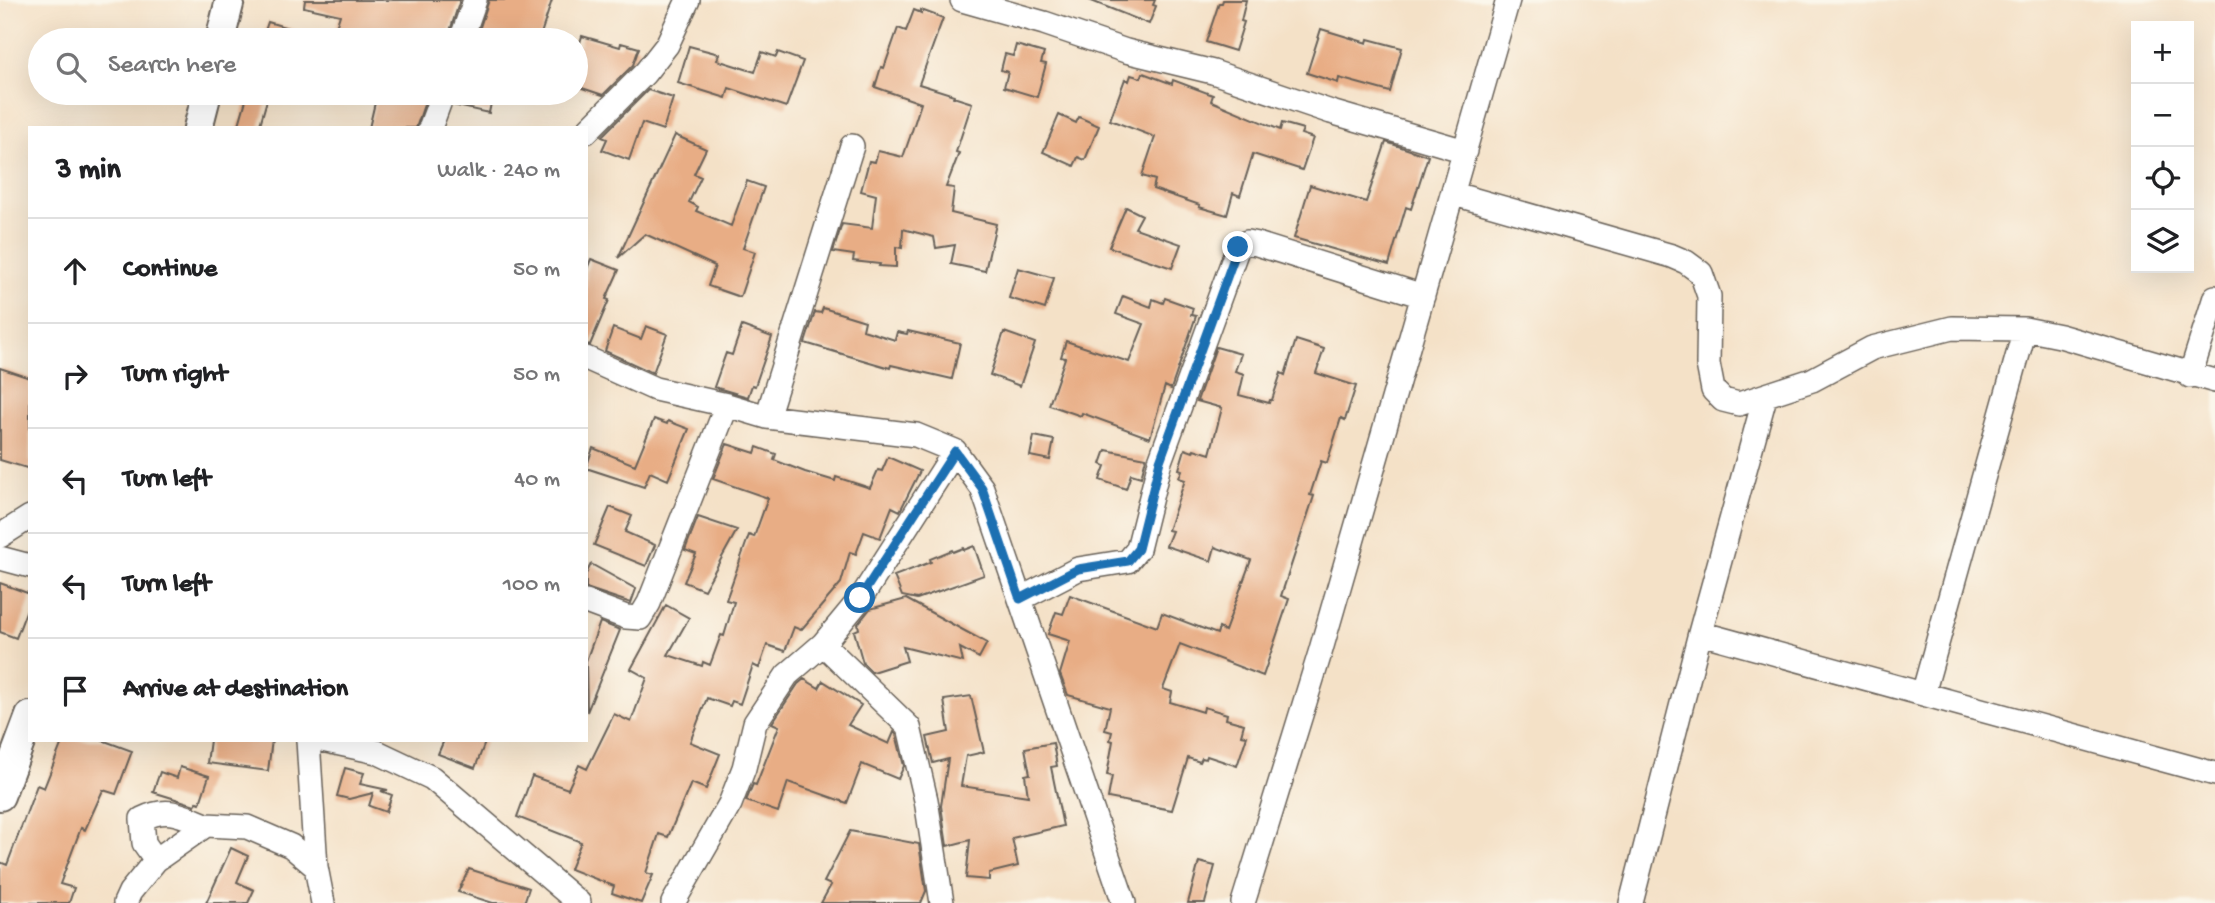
<!DOCTYPE html>
<meta charset="utf-8">
<style>
:root{--surface:#fff;--page:#f6f6f6;--text:#202124;--muted:#757577;--line:#e0e0e0}
body{margin:0;font-family:"Gochi Hand",sans-serif;background:var(--page);color:var(--text)}
.controls{position:absolute;right:21px;top:21px;display:grid;overflow:hidden;border-radius:0px;box-shadow:0 7px 28px #0002}
.controls button{width:63px;height:63px;display:grid;place-items:center;padding:0;border:0;border-bottom:2px solid var(--line);background:var(--surface);color:var(--text);font:35px sans-serif}
.stop{position:absolute;width:21px;height:21px;margin:-16px;border:5px solid #1f6fb2;border-radius:50%;background:#fff}
.stop.end{background:#1f6fb2;border-color:#fff;box-shadow:0 2px 7px #0008}
.list{margin:0;padding:0;list-style:none}
h2{display:flex;justify-content:space-between;align-items:center;height:91px;margin:0;padding:0 28px;font-size:30px}
h2 small{font-size:23px;font-weight:400;color:var(--muted)}
.list li{display:grid;grid-template-columns:46px 1fr auto;gap:21px;align-items:center;box-sizing:border-box;height:105px;padding:0 28px;border-top:2px solid var(--line)}
.list b{display:block;font-size:26px;white-space:nowrap}
.list em{font-size:23px;font-style:normal;color:var(--muted)}
.icon{flex:none;width:38px;height:38px;fill:none;stroke:currentColor;stroke-width:2;stroke-linecap:round;stroke-linejoin:round}
.map{position:relative;flex:none;width:2215px;height:903px;overflow:hidden}
.search{position:absolute;background:var(--surface);box-shadow:0 7px 28px #0002;left:28px;top:28px;width:560px;height:77px;display:flex;align-items:center;gap:18px;box-sizing:border-box;padding:0 24px;border-radius:38px;color:var(--muted);font-size:26px}
.panel{position:absolute;background:var(--surface);box-shadow:0 7px 28px #0002;left:28px;top:126px;width:560px;height:616px;border-radius:0px}
.map>svg:first-child{display:block}
</style>
<div class="map">
<svg width="2215" height="903" viewBox="0 0 2215 903">
<rect width="100%" height="100%" fill="#fbf7ec"/>
<filter id="ink" filterUnits="userSpaceOnUse"><feTurbulence type="fractalNoise" baseFrequency=".0143" numOctaves="2"/><feDisplacementMap in="SourceGraphic" scale="14" xChannelSelector="R" yChannelSelector="G"/><feConvolveMatrix kernelMatrix="1 2 1 2 8 2 1 2 1" color-interpolation-filters="sRGB"/></filter>
<filter id="wash" filterUnits="userSpaceOnUse"><feTurbulence type="fractalNoise" baseFrequency=".00686" numOctaves="4" result="noise"/><feDisplacementMap in="SourceGraphic" scale="28" xChannelSelector="R" yChannelSelector="G"/><feGaussianBlur stdDeviation="1.57" result="paint"/><feColorMatrix in="noise" values="0 0 0 0 0 0 0 0 0 0 0 0 0 0 0 0 0 1.4 0 .05"/><feComposite in="paint" operator="in"/></filter>
<g filter="url(#wash)">
<rect width="100%" height="100%" fill="#f4e1c7"/>
<g id="blocks">
<path fill="#e8ad85" d="M305 0H460L447 40H332L340 15 304 7Z
M489 0H552L539 40H503L478 33Z
M1089 0H1155L1153 5 1156 6 1149 24Z
M1223 0H1246L1241 21 1244 22 1235 51 1206 42 1219 3H1222Z
M914 10 921 13V10L943 18 919 84 954 95 953 97 972 103 956 152 959 153 946 187 954 188 951 213 996 224 985 271 951 264 955 245 936 248 934 237 903 229 902 248 896 247V267L879 266 880 264 853 261 854 255 833 252 842 224 872 228 876 195 861 191 869 161 875 162 878 151 903 157 910 137 921 103 875 87 881 67 884 68 898 28 906 31Z
M268 22 315 36 314 40H262Z
M1321 29 1367 43 1368 39 1402 48 1390 92 1339 78 1338 83 1307 73Z
M582 36 620 47 621 43 639 48 633 65 603 95 576 86V45L579 46Z
M1016 45 1044 53 1041 63 1046 64 1037 97 1004 87 1008 72 1001 70 1005 54 1013 56Z
M689 46 719 54 717 60 755 72 762 52 776 57 778 52 803 61 786 107 729 88 726 98 678 83Z
M1143 73 1172 84 1173 80 1213 95 1211 101 1280 130 1282 123 1303 129 1301 134 1313 138 1302 170 1253 154 1240 196 1233 193 1227 215 1199 207 1200 205 1153 189 1155 180 1142 176 1155 137 1110 120 1125 79 1129 81 1131 75 1141 78Z
M648 90 673 98 663 130 642 123 629 160 602 150 607 139 602 137 603 135Z
M248 93H269L259 128H238Z
M400 93H428L416 128H369L377 94 398 100Z
M457 93H493L489 113 453 105Z
M1059 115 1076 123 1079 117 1099 126 1085 160 1078 157 1074 166 1043 152Z
M675 135 706 149 694 174 701 177 689 202 698 207 696 211 731 226 747 181 764 187 743 248 755 252 740 297 708 286 715 266 645 234 618 258Z
M1386 142 1428 156 1411 209 1406 207 1389 265 1294 238 1310 185 1366 202Z
M1126 207 1142 215 1135 228 1181 244 1172 268 1109 247Z
M591 259 619 270 606 299 609 300 590 345 586 344V271Z
M1018 268 1054 278 1045 309 1009 298Z
M1123 296 1151 307 1153 299 1163 303 1165 298 1193 308 1191 315 1196 316 1171 389 1165 386 1150 438 1082 413 1081 416 1049 405 1065 358 1061 357 1066 341 1129 362 1144 324 1116 314Z
M823 308 865 321 863 330 895 340 897 332 907 334 908 331 960 343 952 379 891 365 890 368 805 343 815 312 821 313Z
M646 326 667 334 653 373 605 351 613 328 641 339Z
M742 326 772 337 755 386 752 385 748 397 714 387 726 353 732 355Z
M1004 332 1035 343 1020 386 990 375Z
M1296 340 1324 349 1316 373 1356 386 1345 420 1341 418 1327 463 1321 461 1310 495 1314 496 1281 596 1289 599 1263 676 1180 644 1163 689 1172 692 1170 702 1203 712 1204 707 1227 714 1226 719 1244 724 1241 735 1247 736 1237 766 1207 756 1206 759 1202 758 1200 762 1188 758 1172 810 1108 798 1112 776 1107 775 1113 741 1110 740 1112 732 1105 730 1110 707 1068 695 1060 674 1070 641 1048 634 1056 612 1063 614 1070 595 1157 627 1162 613 1217 634 1219 628 1225 631 1251 560 1215 547 1211 561 1166 546 1172 531 1168 530 1185 480 1179 478 1182 470 1179 469 1185 449 1193 452 1194 449 1210 454 1222 408 1197 401 1216 347 1241 354 1235 371 1244 374 1239 395 1269 403 1270 400H1272L1281 373 1285 375Z
M0 368 30 378V469L0 460Z
M654 419 667 424 668 421 689 429 668 480 650 472 644 487 586 468 593 448 635 465Z
M1034 436 1054 440 1050 460 1030 456Z
M727 444 755 453 757 447 776 454 774 460 805 472 835 481 836 477 870 488 878 470 882 471 888 457 920 471 900 511 892 507 880 538 864 532 856 554 850 552 841 583 801 630 794 627 785 651 767 645 759 668 753 665 740 704 732 701 730 706 707 698 690 742 720 754 706 789 691 783 668 837 659 834 646 873 653 875 641 903 612 893 614 886 570 869 581 842 517 817 532 776 568 789 579 765 587 769 614 714 631 722 647 678 631 669 666 605 689 618 668 655 702 666 703 662 710 665 721 635 724 636 734 602 726 600 749 535 754 537 768 498 713 479Z
M1106 450 1146 458 1141 477 1131 474 1126 489 1100 480 1105 466 1101 464Z
M610 507 632 516 625 532 655 545 646 566 594 545Z
M698 517 737 530 704 590 684 582 696 554 685 550Z
M974 546 984 575 917 599 902 596 894 576 931 562 930 559 952 550 953 552 963 548 964 550Z
M591 564 636 589 631 603 586 588V574Z
M0 583 30 594V601L16 638 0 632Z
M906 599 987 643 979 658 960 648 963 662 903 647 907 661 872 672 863 663 854 631 859 629 858 624 870 609Z
M600 622 620 630 587 712 586 661Z
M804 679 819 688 823 681 861 705 848 725 889 744 894 732 896 734 904 766 898 779 862 764 847 803 788 782 778 812 746 801 753 784 756 785 779 726 772 723 798 684Z
M971 696 984 752 966 756 961 786 1028 796 1025 775 1030 774 1025 748 1053 743 1057 766 1051 767 1063 826 1012 838 1018 866 989 873V880L966 878 970 840 947 846 941 806 948 759 933 763 927 737 949 732 944 700Z
M63 740H102L132 751 116 794 103 790 85 830 81 828 60 884 74 888 69 903H0V862L7 865 37 785 44 788Z
M210 740H272L268 771 207 763Z
M444 740H486L475 768 438 754Z
M180 767 209 776 200 803 197 802 195 805 153 792 160 772 177 778Z
M345 768 364 773 360 784 388 790 381 791 392 795 386 812 369 806 373 793 349 799 337 796Z
M850 831 919 844 926 891 921 903H821L831 885 824 882Z
M231 848 248 856 237 882 254 890 248 903H206Z
M1199 862 1215 866 1205 903H1188Z
M469 869 529 888 524 903H493L458 892Z"/>
</g>
</g>
<g filter="url(#ink)">
<use href="#blocks" fill-opacity="0" stroke="#686158" stroke-width="2"/>
<g fill="none" stroke-linecap="round" stroke-linejoin="round">
<g stroke="#686158" stroke-width="26">
<path id="minor" d="M962 0 1044 23 1126 51 1213 72 1331 112 1465 151
M461 40 475 0
M430 128 443 93
M586 132 645 73 667 45 688 0
M1454 194 1672 256 1686 262 1701 273 1709 296 1708 364 1713 390 1723 400 1739 404 1812 380 1872 348 1952 328 2025 329 2060 336 2215 381
M586 358 655 389 727 405 767 417 916 435 955 451 982 488 1124 903
M2190 376 2215 297
M767 417 852 146
M0 536 30 517
M0 558 30 566
M1020 599 1078 569 1128 561 1138 549 1160 461 1238 247 1247 242 1257 244 1423 296
M586 602 626 617 640 618 649 603 727 405
M1700 633 2215 774
M823 644 909 727 926 800 942 903
M1923 694 2025 329
M308 740 316 867 323 903
M322 740 377 752 432 778 579 903
M156 860 144 843 142 819C168 806 181 815 206 825
M125 903 130 892 156 860 206 825 247 827 291 846 316 867
M673 903 730 804 744 768 755 723 787 675 823 644 861 598 955 451
M1243 903 1320 653 1508 0
M1631 903 1700 633 1765 397"/>
</g>
<g stroke="#686158" stroke-width="32">
<path id="tertiary" d="M220 40 230 0
M198 128 207 93
M0 796 30 716"/>
</g>
<use href="#minor" stroke="#fff" stroke-width="23"/>
<use href="#tertiary" stroke="#fff" stroke-width="28"/>
</g>
</g>
<g fill="none" stroke-linecap="round" stroke-linejoin="round" filter="url(#ink)">
<path stroke="#1f6fb2" stroke-width="9" d="M860 598 955 451 982 488 1020 599 1078 569 1128 561 1138 549 1160 461 1238 247"/>
</g>
</svg>
<div class="controls">
<button>+</button>
<button>−</button>
<button><svg class="icon" aria-label="locate" viewBox="0 0 24 24"><circle cx="12" cy="12" r="6"/><path d="M12 2v4M12 18v4M2 12h4M18 12h4"/></svg></button>
<button><svg class="icon" aria-label="layers" viewBox="0 0 24 24"><path d="M12 4l9 5-9 5-9-5zM3 14l9 5 9-5"/></svg></button>
</div>
<div class="stop" style="left:860px;top:598px"></div>
<div class="stop end" style="left:1238px;top:247px"></div>
<div class="search"><svg class="icon" aria-label="search" viewBox="0 0 24 24"><circle cx="10" cy="10" r="6"/><path d="M15 15l6 6"/></svg>Search here</div>
<section class="panel">
<h2>3 min<small>Walk · 240 m</small></h2>
<ul class="list">
<li><svg class="icon" aria-label="ahead" viewBox="0 0 24 24"><path d="M12 20V5M6 11l6-6 6 6"/></svg><div><b>Continue</b></div><em>50 m</em></li>
<li><svg class="icon" aria-label="right" viewBox="0 0 24 24"><path d="M7 20v-9h11M14 6l5 5-5 5"/></svg><div><b>Turn right</b></div><em>50 m</em></li>
<li><svg class="icon" aria-label="left" viewBox="0 0 24 24"><path d="M17 20v-9H6M10 6l-5 5 5 5"/></svg><div><b>Turn left</b></div><em>40 m</em></li>
<li><svg class="icon" aria-label="left" viewBox="0 0 24 24"><path d="M17 20v-9H6M10 6l-5 5 5 5"/></svg><div><b>Turn left</b></div><em>100 m</em></li>
<li><svg class="icon" aria-label="arrive" viewBox="0 0 24 24"><path d="M6 21V4h12l-3 4 3 4H6"/></svg><div><b>Arrive at destination</b></div></li>
</ul>
</section>
</div>
